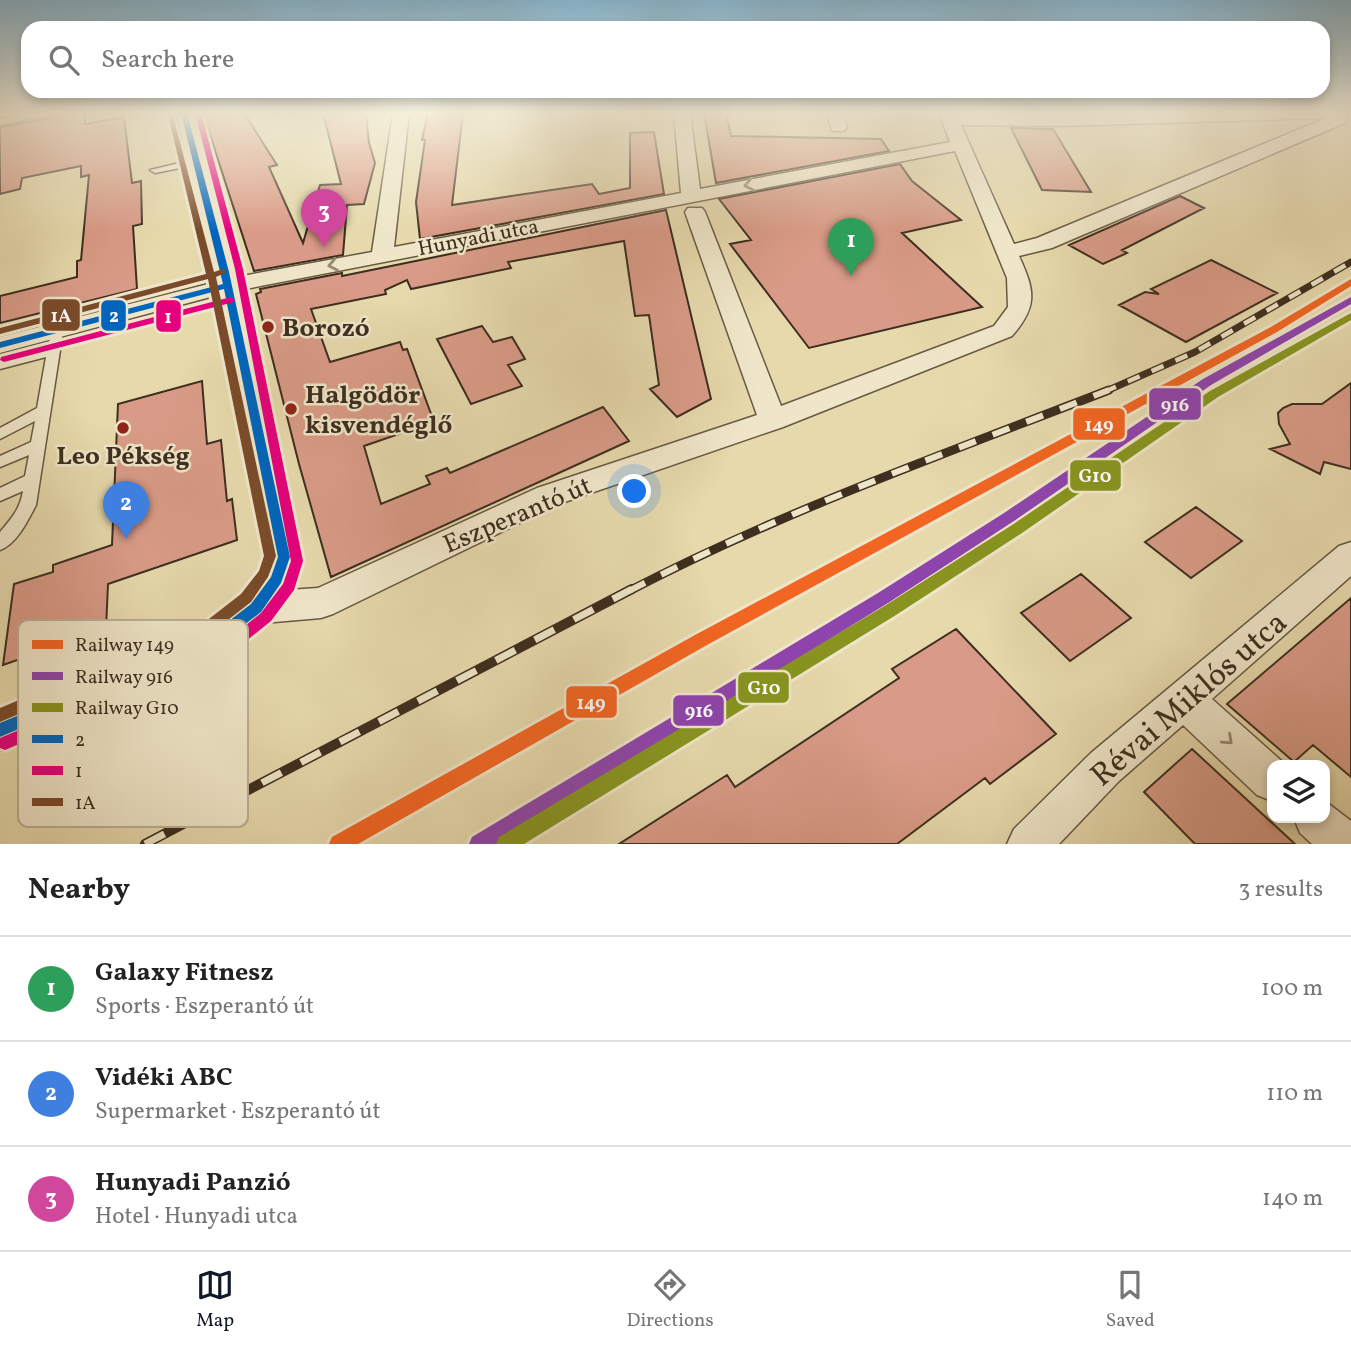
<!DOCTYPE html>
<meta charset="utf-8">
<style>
:root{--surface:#fff;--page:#f2f2f2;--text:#222;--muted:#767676;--line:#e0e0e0;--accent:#111827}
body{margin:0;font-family:Vollkorn,serif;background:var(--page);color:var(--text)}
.controls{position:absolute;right:21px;bottom:21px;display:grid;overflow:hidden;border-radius:14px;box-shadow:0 4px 10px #0003}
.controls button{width:63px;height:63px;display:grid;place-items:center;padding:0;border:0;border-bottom:2px solid var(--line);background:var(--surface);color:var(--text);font:35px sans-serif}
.you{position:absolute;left:635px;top:492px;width:24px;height:24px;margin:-18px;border:5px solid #fff;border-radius:50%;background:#1a73e8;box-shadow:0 0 0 10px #1a73e833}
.badge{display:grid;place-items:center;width:46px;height:46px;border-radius:50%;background:var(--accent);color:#fff;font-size:23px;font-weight:700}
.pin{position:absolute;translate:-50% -58px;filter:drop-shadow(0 2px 4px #0008)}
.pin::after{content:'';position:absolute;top:37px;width:24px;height:21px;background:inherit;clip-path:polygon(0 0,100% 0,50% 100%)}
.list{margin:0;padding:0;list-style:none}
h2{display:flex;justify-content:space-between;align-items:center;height:91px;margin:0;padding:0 28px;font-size:30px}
h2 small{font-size:23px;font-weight:400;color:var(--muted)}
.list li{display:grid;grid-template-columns:46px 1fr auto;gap:21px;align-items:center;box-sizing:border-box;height:105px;padding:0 28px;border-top:2px solid var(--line)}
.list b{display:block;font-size:26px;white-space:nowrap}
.list p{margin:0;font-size:23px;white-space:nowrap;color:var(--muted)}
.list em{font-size:23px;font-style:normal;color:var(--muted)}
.icon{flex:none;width:38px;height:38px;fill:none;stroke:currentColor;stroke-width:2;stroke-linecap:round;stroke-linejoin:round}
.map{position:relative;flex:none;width:1351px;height:844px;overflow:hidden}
.search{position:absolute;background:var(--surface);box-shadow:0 4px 10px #0003;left:21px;right:21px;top:21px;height:77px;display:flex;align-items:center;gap:18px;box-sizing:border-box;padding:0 24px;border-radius:21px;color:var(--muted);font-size:26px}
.sheet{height:406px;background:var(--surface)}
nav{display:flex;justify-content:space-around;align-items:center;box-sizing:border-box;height:98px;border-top:2px solid var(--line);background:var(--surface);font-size:19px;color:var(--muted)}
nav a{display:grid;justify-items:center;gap:4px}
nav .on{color:var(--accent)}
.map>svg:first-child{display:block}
</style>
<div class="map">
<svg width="1351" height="844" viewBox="0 0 1351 844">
<rect width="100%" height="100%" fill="#e6d9ac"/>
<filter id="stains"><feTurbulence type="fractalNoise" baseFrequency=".00286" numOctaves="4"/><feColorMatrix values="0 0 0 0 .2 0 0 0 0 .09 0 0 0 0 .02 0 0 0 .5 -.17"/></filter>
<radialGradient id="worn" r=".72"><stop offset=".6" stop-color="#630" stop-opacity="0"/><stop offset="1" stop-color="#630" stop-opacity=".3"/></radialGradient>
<path fill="#d99b87" stroke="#3d2e1f" stroke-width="2" d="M79 113H85V124L124 117 132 183 141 181 142 224 133 226 137 289 0 323V296L77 277V261L81 260 89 175 81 177V166L22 178 20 189 0 194V127Z
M203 113H244L277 165 269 167 303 243 320 185 341 184 323 113H366L369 143 375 163 364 204 347 205 343 255 254 271Z
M428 113H463L452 205 592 184 599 194 630 188V133L654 132 664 194 420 239 416 202 425 140H422Z
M704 113H726L731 136 881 139 889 151 716 183Z
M1011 128 1053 129 1091 192 1042 190Z
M900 164 912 181 961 220 902 233 982 307 809 348 730 244 751 240 719 199Z
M1180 196 1204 208 1122 250 1127 253 1103 264 1069 245Z
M666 210 711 399 677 417 650 389 659 385 649 315 635 316 624 241 508 262 511 268 411 289 407 280 385 290 386 294 311 309 330 362 400 342 403 350 407 349 434 422 364 446 381 504 430 484 426 476 447 468 450 473 603 407 629 441 331 577 299 464 256 294 261 292 260 289 342 273V276Z
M1211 260 1277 293 1186 342 1119 305 1145 292 1159 294 1151 289Z
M482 326 493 342 512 337 525 359 508 365 522 386 471 404 437 339Z
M202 381 207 444 221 440 227 501 232 499 237 540 108 584 106 629 3 665 14 584 53 572V565L112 545 118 404Z
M1351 383V469L1324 462 1320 474 1270 449 1290 444 1279 424 1278 413 1283 408 1292 404H1322Z
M1196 507 1242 541 1191 578 1145 542Z
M1081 574 1131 618 1070 661 1021 613Z
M1351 598V777L1313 745 1294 762 1227 704Z
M956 629 1056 734 990 784 985 778 897 844H619L727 775 735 787 899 678 892 669Z
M1192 749 1295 844H1195L1144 792Z"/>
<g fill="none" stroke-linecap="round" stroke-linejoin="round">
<g stroke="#675942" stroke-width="3">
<path id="lane" d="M36 113H55L0 125V119Z
M197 159 200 160V164L155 173 150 170Z
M57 327 63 331 36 505C28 520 17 544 0 550V532C12 518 20 509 23 491L0 501V488L25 476 29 455 0 467V456L31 442 35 421 0 439V428L37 408 46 357 0 369V361L48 349 51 331Z"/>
</g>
<g stroke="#675942" stroke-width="3">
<path id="street" d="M176 113H192L237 277 372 252 393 113H409L394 247 681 193 674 113H690L700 189 950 142 939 113 1062 116 1349 113 1345 123 1052 248 1019 256C1035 291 1038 306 1012 336L783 427 559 504 333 614 321 618 263 623 230 650 0 750V710L204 626 244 597 262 572 267 557 218 295 0 353V337L216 282ZM1326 118 1037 238 1014 244 961 125 1062 126ZM955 151 1007 278 1008 307 994 326 781 406 705 212 702 208H688L685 212 757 415 537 488 318 588 288 590 301 557 240 290Z
M827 113H843L847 127 844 131H832Z
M1351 542V576L1212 699 1286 765H1272V801L1257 795 1183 725 1119 781 1059 844H1007L1014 829 1091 753 1339 546Z
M1325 801 1351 821V844H1312L1300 833 1294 818H1325Z"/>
</g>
<use href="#lane" fill="#efe6c9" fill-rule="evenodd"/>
<use href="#street" fill="#efe6c9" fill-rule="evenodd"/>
<g stroke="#3d2e1f" stroke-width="7">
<path id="rail-far2" d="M1104 392 1195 352 1351 262"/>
</g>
<g stroke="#3d2e1f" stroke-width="9">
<path id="rail-far1" d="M629 591C783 511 947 453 1109 390"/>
</g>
<g stroke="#3d2e1f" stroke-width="10">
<path id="rail" d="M145 844 632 589"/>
</g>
<use href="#rail-far2" stroke="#efe6c9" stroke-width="4.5" stroke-dasharray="13" stroke-linecap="butt"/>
<use href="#rail-far1" stroke="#efe6c9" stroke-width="6" stroke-dasharray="18" stroke-linecap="butt"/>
<use href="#rail" stroke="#efe6c9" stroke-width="7" stroke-dasharray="22" stroke-linecap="butt"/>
<g stroke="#efe6c9" stroke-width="6">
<path id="bus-1" d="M181 113H187L229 272 290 557 281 583 261 612 222 642 0 737V723L212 634 251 604 271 577 278 557 224 289 0 348V342L223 284Z"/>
</g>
<g stroke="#efe6c9" stroke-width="6">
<path id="bus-2" d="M195 113H201L243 269 303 561 294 590 271 621 230 654 5 750 0 748V738L220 646 261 613 283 584 291 561 235 269Z
M231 297 235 300 234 302 4 362 0 360 1 357Z"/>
</g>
<g stroke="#efe6c9" stroke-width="6">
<path id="bus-3" d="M168 115 173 116 214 272 223 269 227 272 216 277 276 556 268 577 251 602 215 630 0 722V708L205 622 241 594 259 571 264 556 208 279 0 334V328L206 274Z"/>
</g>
<use href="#bus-1" fill="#0065bd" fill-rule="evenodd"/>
<use href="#bus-2" fill="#e5007d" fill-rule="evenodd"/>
<use href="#bus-3" fill="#7a4b2a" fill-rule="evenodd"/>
<g stroke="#efe6c9" stroke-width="6">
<path id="rail-1" d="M1351 279V286L1277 332 707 645 358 844H329L332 837 695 635 1269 328Z"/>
</g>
<g stroke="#efe6c9" stroke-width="6">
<path id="rail-2" d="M1351 297V304L1211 385 1014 521 888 603 497 844H469L472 837 878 593 1004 513 1203 379Z"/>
</g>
<g stroke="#efe6c9" stroke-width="6">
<path id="rail-3" d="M1351 313V320L1218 397 1022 533 896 615 524 844H496L499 837 886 605 1012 525 1210 391Z"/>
</g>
<use href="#rail-1" fill="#f26522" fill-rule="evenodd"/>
<use href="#rail-2" fill="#8e44ad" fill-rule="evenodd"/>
<use href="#rail-3" fill="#88941f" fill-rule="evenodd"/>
</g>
<defs><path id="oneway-chevron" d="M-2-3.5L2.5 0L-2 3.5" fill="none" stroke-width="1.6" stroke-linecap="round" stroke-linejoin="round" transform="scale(1.75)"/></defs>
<g stroke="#968a74">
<use href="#oneway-chevron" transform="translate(749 185) rotate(169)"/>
<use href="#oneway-chevron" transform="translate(333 265) rotate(169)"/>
<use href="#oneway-chevron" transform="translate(1228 740) rotate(42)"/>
</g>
<linearGradient id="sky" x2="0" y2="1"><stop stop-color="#87b6d0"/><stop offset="0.49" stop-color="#f4eeda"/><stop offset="1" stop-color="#f4eeda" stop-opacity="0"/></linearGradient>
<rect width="1351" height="231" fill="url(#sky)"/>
<g fill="#8f2418" stroke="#efe6c9" stroke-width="2.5">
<circle cx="268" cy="327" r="7"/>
<circle cx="291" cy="409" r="7"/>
<circle cx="123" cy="428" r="7"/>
</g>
<g text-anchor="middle" stroke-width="5" stroke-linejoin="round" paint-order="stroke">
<g font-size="21" fill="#3d2e1f" stroke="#efe6c9">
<text transform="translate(478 237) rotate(-11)" y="7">Hunyadi utca</text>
</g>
<g font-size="26" font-weight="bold" fill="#3d2e1f" stroke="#efe6c9" text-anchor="start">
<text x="282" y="336">Borozó</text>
<text x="305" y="403">Halgödör<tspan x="305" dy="30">kisvendéglő</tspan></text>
<text x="123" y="464" text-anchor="middle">Leo Pékség</text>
</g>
<g font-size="26" fill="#3d2e1f" stroke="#efe6c9">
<text transform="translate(517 514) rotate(-23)" y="9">Eszperantó út</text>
</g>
<g font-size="32" fill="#3d2e1f" stroke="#efe6c9">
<text transform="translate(1188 698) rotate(-41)" y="11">Révai Miklós utca</text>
</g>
</g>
<rect x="18" y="620" width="230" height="207" rx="10" fill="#efe6c9" stroke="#baaf96" stroke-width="2"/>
<rect x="32" y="640" width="31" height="9" fill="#f26522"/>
<rect x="32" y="672" width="31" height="8" fill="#8e44ad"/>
<rect x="32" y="703" width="31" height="9" fill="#88941f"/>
<rect x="32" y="735" width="31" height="8" fill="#0065bd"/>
<rect x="32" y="766" width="31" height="9" fill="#e5007d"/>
<rect x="32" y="798" width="31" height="8" fill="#7a4b2a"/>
<g font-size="19" fill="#3d2e1f">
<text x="75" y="651">Railway 149</text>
<text x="75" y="683">Railway 916</text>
<text x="75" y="714">Railway G10</text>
<text x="75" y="746">2</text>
<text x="75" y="777">1</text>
<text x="75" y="809">1A</text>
</g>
<g stroke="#efe6c9" stroke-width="2.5">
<rect x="41" y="298" width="40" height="34" rx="7" fill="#7a4b2a"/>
<rect x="100" y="299" width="27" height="33" rx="7" fill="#0065bd"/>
<rect x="155" y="299" width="27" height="34" rx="7" fill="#e5007d"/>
<rect x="1148" y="387" width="54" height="34" rx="7" fill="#8e44ad"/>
<rect x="1072" y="407" width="54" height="34" rx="7" fill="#f26522"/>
<rect x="1069" y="459" width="53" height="33" rx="7" fill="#88941f"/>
<rect x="737" y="671" width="53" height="33" rx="7" fill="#88941f"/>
<rect x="565" y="685" width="53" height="34" rx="7" fill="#f26522"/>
<rect x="672" y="694" width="53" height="33" rx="7" fill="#8e44ad"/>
</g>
<g font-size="19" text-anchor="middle" font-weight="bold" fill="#fff">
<text x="61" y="322">1A</text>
<text x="114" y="322">2</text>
<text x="168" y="323">1</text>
<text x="1175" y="411">916</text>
<text x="1099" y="431">149</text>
<text x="1095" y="482">G10</text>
<text x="764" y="694">G10</text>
<text x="591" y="709">149</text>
<text x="699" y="717">916</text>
</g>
<rect width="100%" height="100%" filter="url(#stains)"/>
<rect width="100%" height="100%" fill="url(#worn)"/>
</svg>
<div class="controls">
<button><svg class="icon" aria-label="layers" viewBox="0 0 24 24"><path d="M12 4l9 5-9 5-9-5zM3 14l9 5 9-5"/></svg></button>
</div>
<div class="you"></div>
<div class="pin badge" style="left:851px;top:276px;background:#2e9e5b">1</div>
<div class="pin badge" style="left:126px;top:539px;background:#3f7fe0">2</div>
<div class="pin badge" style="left:324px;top:247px;background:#d1479c">3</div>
<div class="search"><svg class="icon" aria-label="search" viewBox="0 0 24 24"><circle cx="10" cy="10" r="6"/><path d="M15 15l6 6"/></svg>Search here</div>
</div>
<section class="sheet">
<h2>Nearby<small>3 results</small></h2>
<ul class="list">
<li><span class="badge" style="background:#2e9e5b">1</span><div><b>Galaxy Fitnesz</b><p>Sports · Eszperantó út</p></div><em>100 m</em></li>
<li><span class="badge" style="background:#3f7fe0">2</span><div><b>Vidéki ABC</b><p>Supermarket · Eszperantó út</p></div><em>110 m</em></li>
<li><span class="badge" style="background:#d1479c">3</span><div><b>Hunyadi Panzió</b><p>Hotel · Hunyadi utca</p></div><em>140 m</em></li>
</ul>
</section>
<nav>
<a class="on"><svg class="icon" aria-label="map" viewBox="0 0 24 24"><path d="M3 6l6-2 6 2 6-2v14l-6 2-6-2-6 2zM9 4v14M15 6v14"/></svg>Map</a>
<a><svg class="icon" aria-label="directions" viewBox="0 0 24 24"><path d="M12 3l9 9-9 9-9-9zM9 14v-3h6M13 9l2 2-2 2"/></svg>Directions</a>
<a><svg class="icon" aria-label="saved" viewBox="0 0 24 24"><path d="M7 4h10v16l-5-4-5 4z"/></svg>Saved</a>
</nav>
